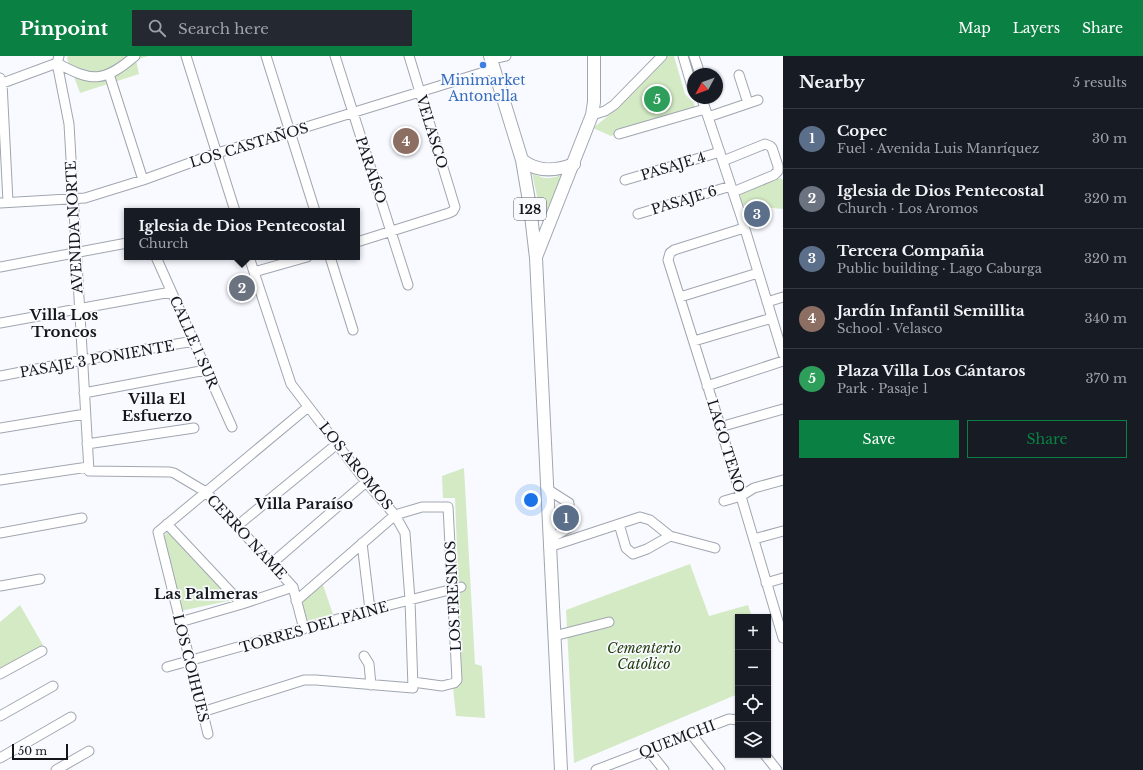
<!DOCTYPE html>
<meta charset="utf-8">
<style>
:root{--surface:#171b24;--page:#242831;--text:#f1f3f6;--muted:#9ea1a6;--line:#363941;--accent:#0b8043}
body{margin:0;font-family:"Libre Baskerville",serif;background:var(--page);color:var(--text)}
.controls{position:absolute;right:12px;bottom:12px;display:grid;overflow:hidden;border-radius:0px;box-shadow:0 1px 3px #0004}
.controls button{width:36px;height:36px;display:grid;place-items:center;padding:0;border:0;border-bottom:1px solid var(--line);background:var(--surface);color:var(--text);font:20px sans-serif}
.compass{position:absolute;left:687px;top:12px;width:36px;height:36px;border-radius:50%;background:var(--surface);box-shadow:0 1px 3px #0004;rotate:229deg}
.scale{position:absolute;left:12px;bottom:10px;width:56px;box-sizing:border-box;padding-left:4px;border:2px solid #14161a;border-top:0;font-size:11px;line-height:14px;white-space:nowrap;color:#14161a;-webkit-text-stroke:3px #f8faff;paint-order:stroke}
.you{position:absolute;left:531px;top:444px;width:14px;height:14px;margin:-10px;border:3px solid #fff;border-radius:50%;background:#1a73e8;box-shadow:0 0 0 6px #1a73e833}
.badge{display:grid;place-items:center;width:26px;height:26px;border-radius:50%;background:var(--accent);color:#fff;font-size:13px;font-weight:700}
.pin{position:absolute;translate:-50% -50%;border:2px solid #fff;box-shadow:0 1px 4px #0006}
.popup{position:absolute;left:124px;top:152px;width:236px;height:52px;box-sizing:border-box;display:grid;place-content:center;border-radius:0px;background:var(--surface);filter:drop-shadow(0 1px 3px #0005);font-size:13px;white-space:nowrap;color:var(--muted)}
.popup b{font-size:15px;color:var(--text)}
.popup::after{content:'';position:absolute;left:50%;top:100%;margin-left:-8px;border:8px solid transparent;border-top-color:var(--surface)}
.list{margin:0;padding:0;list-style:none}
h2{display:flex;justify-content:space-between;align-items:center;height:52px;margin:0;padding:0 16px;font-size:17px}
h2 small{font-size:13px;font-weight:400;color:var(--muted)}
.list li{display:grid;grid-template-columns:26px 1fr auto;gap:12px;align-items:center;box-sizing:border-box;height:60px;padding:0 16px;border-top:1px solid var(--line)}
.list b{display:block;font-size:15px;white-space:nowrap}
.list p{margin:0;font-size:13px;white-space:nowrap;color:var(--muted)}
.list em{font-size:13px;font-style:normal;color:var(--muted)}
.actions{display:flex;gap:8px;padding:12px 16px}
.actions a{flex:1;padding:9px 0;border:1px solid var(--accent);border-radius:0px;text-align:center;font-size:14px;color:var(--accent)}
.actions .main{background:var(--accent);color:#fff}
.icon{flex:none;width:22px;height:22px;fill:none;stroke:currentColor;stroke-width:2;stroke-linecap:round;stroke-linejoin:round}
.map{position:relative;flex:none;width:783px;height:714px;overflow:hidden}
header{display:flex;align-items:center;gap:24px;box-sizing:border-box;height:56px;padding:0 20px;background:var(--accent);color:#fff}
header strong{font-size:19px}
nav{display:flex;gap:22px;margin-inline-start:auto;font-size:14px}
.search{width:280px;height:36px;background:var(--page);display:flex;align-items:center;gap:10px;box-sizing:border-box;padding:0 14px;border-radius:0px;color:var(--muted);font-size:15px}
main{display:flex}
aside{flex:1;background:var(--surface)}
.map>svg:first-child{display:block}
</style>
<header>
<strong>Pinpoint</strong>
<div class="search"><svg class="icon" aria-label="search" viewBox="0 0 24 24"><circle cx="10" cy="10" r="6"/><path d="M15 15l6 6"/></svg>Search here</div>
<nav><a>Map</a><a>Layers</a><a>Share</a></nav>
</header>
<main>
<div class="map">
<svg width="783" height="714" viewBox="0 0 783 714">
<rect width="100%" height="100%" fill="#f8faff"/>
<path fill="#d4eac5" d="M68 0H148L136 4 139 18 80 37 67 2Z
M666 0H674L685 38 694 47 695 54 611 80 593 72 608 60Z
M532 117C545 124 550 123 564 118L543 168Z
M781 122 783 124V153L742 149 740 138Z
M464 412 475 608 482 610 485 662 456 660 453 632 462 625 455 442H443L442 420Z
M168 476 233 544 180 555 163 479Z
M690 508 709 560 748 549 752 561H738V638L574 707 566 554Z
M323 529 333 558 307 565 302 546Z
M20 549 43 589 0 612V566Z"/>
<g fill="none" stroke-linecap="round" stroke-linejoin="round">
<g stroke="#a0a6b0" stroke-width="11">
<path id="minor" d="M59 0 57 7 69 68 89 415 170 416 174 417 206 436 293 531 304 573
M186 0 235 155
M266 0 315 155
M335 0 408 229
M683 0 693 34
M694 0 700 18
M491 3 506 0
M109 18 143 124
M739 19 748 47
M0 22 2 27 8 146
M0 28 57 7C92 26 103 27 135 0
M702 43 741 160 783 298
M592 59 605 55 614 49 662 0
M708 61 758 44
M619 78 705 53
M723 105 765 88 770 90 772 92 778 110V115L774 119 733 136
M625 124 720 96
M0 147 85 142 143 124 217 97 290 76 494 13
M638 158 731 130
M744 172 674 194 670 197 668 204 718 363 783 582
M357 186 449 157 453 155 455 151 409 0
M156 201 232 371
M330 201 353 274
M0 211 127 187
M254 216 307 201
M680 241 758 217
M767 246 783 241
M0 267 171 236
M694 285 772 262
M0 320 82 304 194 285
M707 330 783 305
M84 337 206 314
M720 371 783 353
M0 372 85 358
M87 388 194 372
M0 424 88 411
M547 433 569 447 570 471 549 483
M724 445 741 440 754 432 783 424
M167 468 242 548
M619 468 626 492 633 498 647 493 670 480
M237 470 337 388
M0 477 82 462
M754 483 783 475
M362 487 370 554
M549 491 640 461 650 464 670 480 715 492
M271 508 366 426
M766 527 783 522
M0 530 40 523
M296 545 395 459 422 451H448L457 624 454 627 442 630 413 626
M180 566 242 548 293 531
M554 580 609 566
M364 600 369 608 371 629
M167 611 370 554 461 531
M0 618 42 595
M202 656 304 624H316L413 632 410 544 405 477 395 459 366 426 291 328 249 201
M0 660 53 630
M208 678 158 476 308 351
M691 678 720 714
M648 694 664 714
M765 699 777 714
M0 702 71 661
M56 714 89 695
M596 714 729 663 738 664"/>
</g>
<g stroke="#a0a6b0" stroke-width="14">
<path id="major" d="M490 0 522 104 530 151 536 202 561 714
M522 104C538 117 556 115 574 108
M536 201 592 59 594 46V0"/>
</g>
<use href="#minor" stroke="#fff" stroke-width="9"/>
<use href="#major" stroke="#fff" stroke-width="12"/>
</g>
<circle fill="#3f7fe0" stroke="#f8faff" stroke-width="1.5" cx="483" cy="9" r="4"/>
<g text-anchor="middle" stroke-width="3.5" stroke-linejoin="round" paint-order="stroke">
<rect fill="#f8faff" stroke="#585a5f" stroke-width="1" x="514" y="142" width="32" height="22" rx="3"/>
<g font-size="13" font-weight="bold" fill="#14161a">
<text x="530" y="158">128</text>
</g>
<g font-size="14" fill="#366cbe" stroke="#f8faff">
<text x="483" y="29">Minimarket<tspan x="483" dy="16">Antonella</tspan></text>
</g>
<g font-size="14" fill="#14161a" stroke="#f8faff">
<text transform="translate(432 76) rotate(73)" y="5">VELASCO</text>
<text transform="translate(249 89) rotate(-17)" y="5">LOS CASTAÑOS</text>
<text transform="translate(673 110) rotate(-17)" y="5">PASAJE 4</text>
<text transform="translate(371 114) rotate(72)" y="5">PARAÍSO</text>
<text transform="translate(684 144) rotate(-17)" y="5">PASAJE 6</text>
<text transform="translate(74 171) rotate(-93)" y="5">AVENIDA NORTE</text>
<text transform="translate(194 286) rotate(66)" y="5">CALLE 1 SUR</text>
<text transform="translate(97 303) rotate(-10)" y="5">PASAJE 3 PONIENTE</text>
<text transform="translate(726 390) rotate(73)" y="5">LAGO TENO</text>
<text transform="translate(356 410) rotate(51)" y="5">LOS AROMOS</text>
<text transform="translate(247 481) rotate(47)" y="5">CERRO NAME</text>
<text transform="translate(453 540) rotate(-93)" y="5">LOS FRESNOS</text>
<text transform="translate(314 571) rotate(-16)" y="5">TORRES DEL PAINE</text>
<text transform="translate(191 612) rotate(76)" y="5">LOS COIHUES</text>
<text transform="translate(677 683) rotate(-21)" y="5">QUEMCHI</text>
</g>
<g font-size="14" font-style="italic" fill="#263d0f" stroke="#f8faff">
<text x="644" y="597">Cementerio<tspan x="644" dy="16">Católico</tspan></text>
</g>
<g font-size="15" font-weight="bold" fill="#14161a" stroke="#f8faff">
<text x="64" y="264">Villa Los<tspan x="64" dy="17">Troncos</tspan></text>
<text x="157" y="348">Villa El<tspan x="157" dy="17">Esfuerzo</tspan></text>
<text x="304" y="453">Villa Paraíso</text>
<text x="206" y="543">Las Palmeras</text>
</g>
</g>
</svg>
<div class="controls">
<button>+</button>
<button>−</button>
<button><svg class="icon" aria-label="locate" viewBox="0 0 24 24"><circle cx="12" cy="12" r="6"/><path d="M12 2v4M12 18v4M2 12h4M18 12h4"/></svg></button>
<button><svg class="icon" aria-label="layers" viewBox="0 0 24 24"><path d="M12 4l9 5-9 5-9-5zM3 14l9 5 9-5"/></svg></button>
</div>
<svg class="compass" viewBox="-18 -18 36 36"><path d="M0-13l5 13h-10z" fill="#e53935"/><path d="M0 13l5-13h-10z" fill="#9ea1a6"/></svg>
<div class="scale">50 m</div>
<div class="you"></div>
<div class="pin badge" style="left:566px;top:462px;background:#5c6f8a">1</div>
<div class="pin badge" style="left:242px;top:232px;background:#6b7280">2</div>
<div class="popup"><b>Iglesia de Dios Pentecostal</b>Church</div>
<div class="pin badge" style="left:757px;top:158px;background:#5c6f8a">3</div>
<div class="pin badge" style="left:406px;top:85px;background:#8d6e63">4</div>
<div class="pin badge" style="left:657px;top:43px;background:#2e9e5b">5</div>
</div>
<aside>
<h2>Nearby<small>5 results</small></h2>
<ul class="list">
<li><span class="badge" style="background:#5c6f8a">1</span><div><b>Copec</b><p>Fuel · Avenida Luis Manríquez</p></div><em>30 m</em></li>
<li><span class="badge" style="background:#6b7280">2</span><div><b>Iglesia de Dios Pentecostal</b><p>Church · Los Aromos</p></div><em>320 m</em></li>
<li><span class="badge" style="background:#5c6f8a">3</span><div><b>Tercera Compañia</b><p>Public building · Lago Caburga</p></div><em>320 m</em></li>
<li><span class="badge" style="background:#8d6e63">4</span><div><b>Jardín Infantil Semillita</b><p>School · Velasco</p></div><em>340 m</em></li>
<li><span class="badge" style="background:#2e9e5b">5</span><div><b>Plaza Villa Los Cántaros</b><p>Park · Pasaje 1</p></div><em>370 m</em></li>
</ul>
<div class="actions"><a class="main">Save</a><a>Share</a></div>
</aside>
</main>
